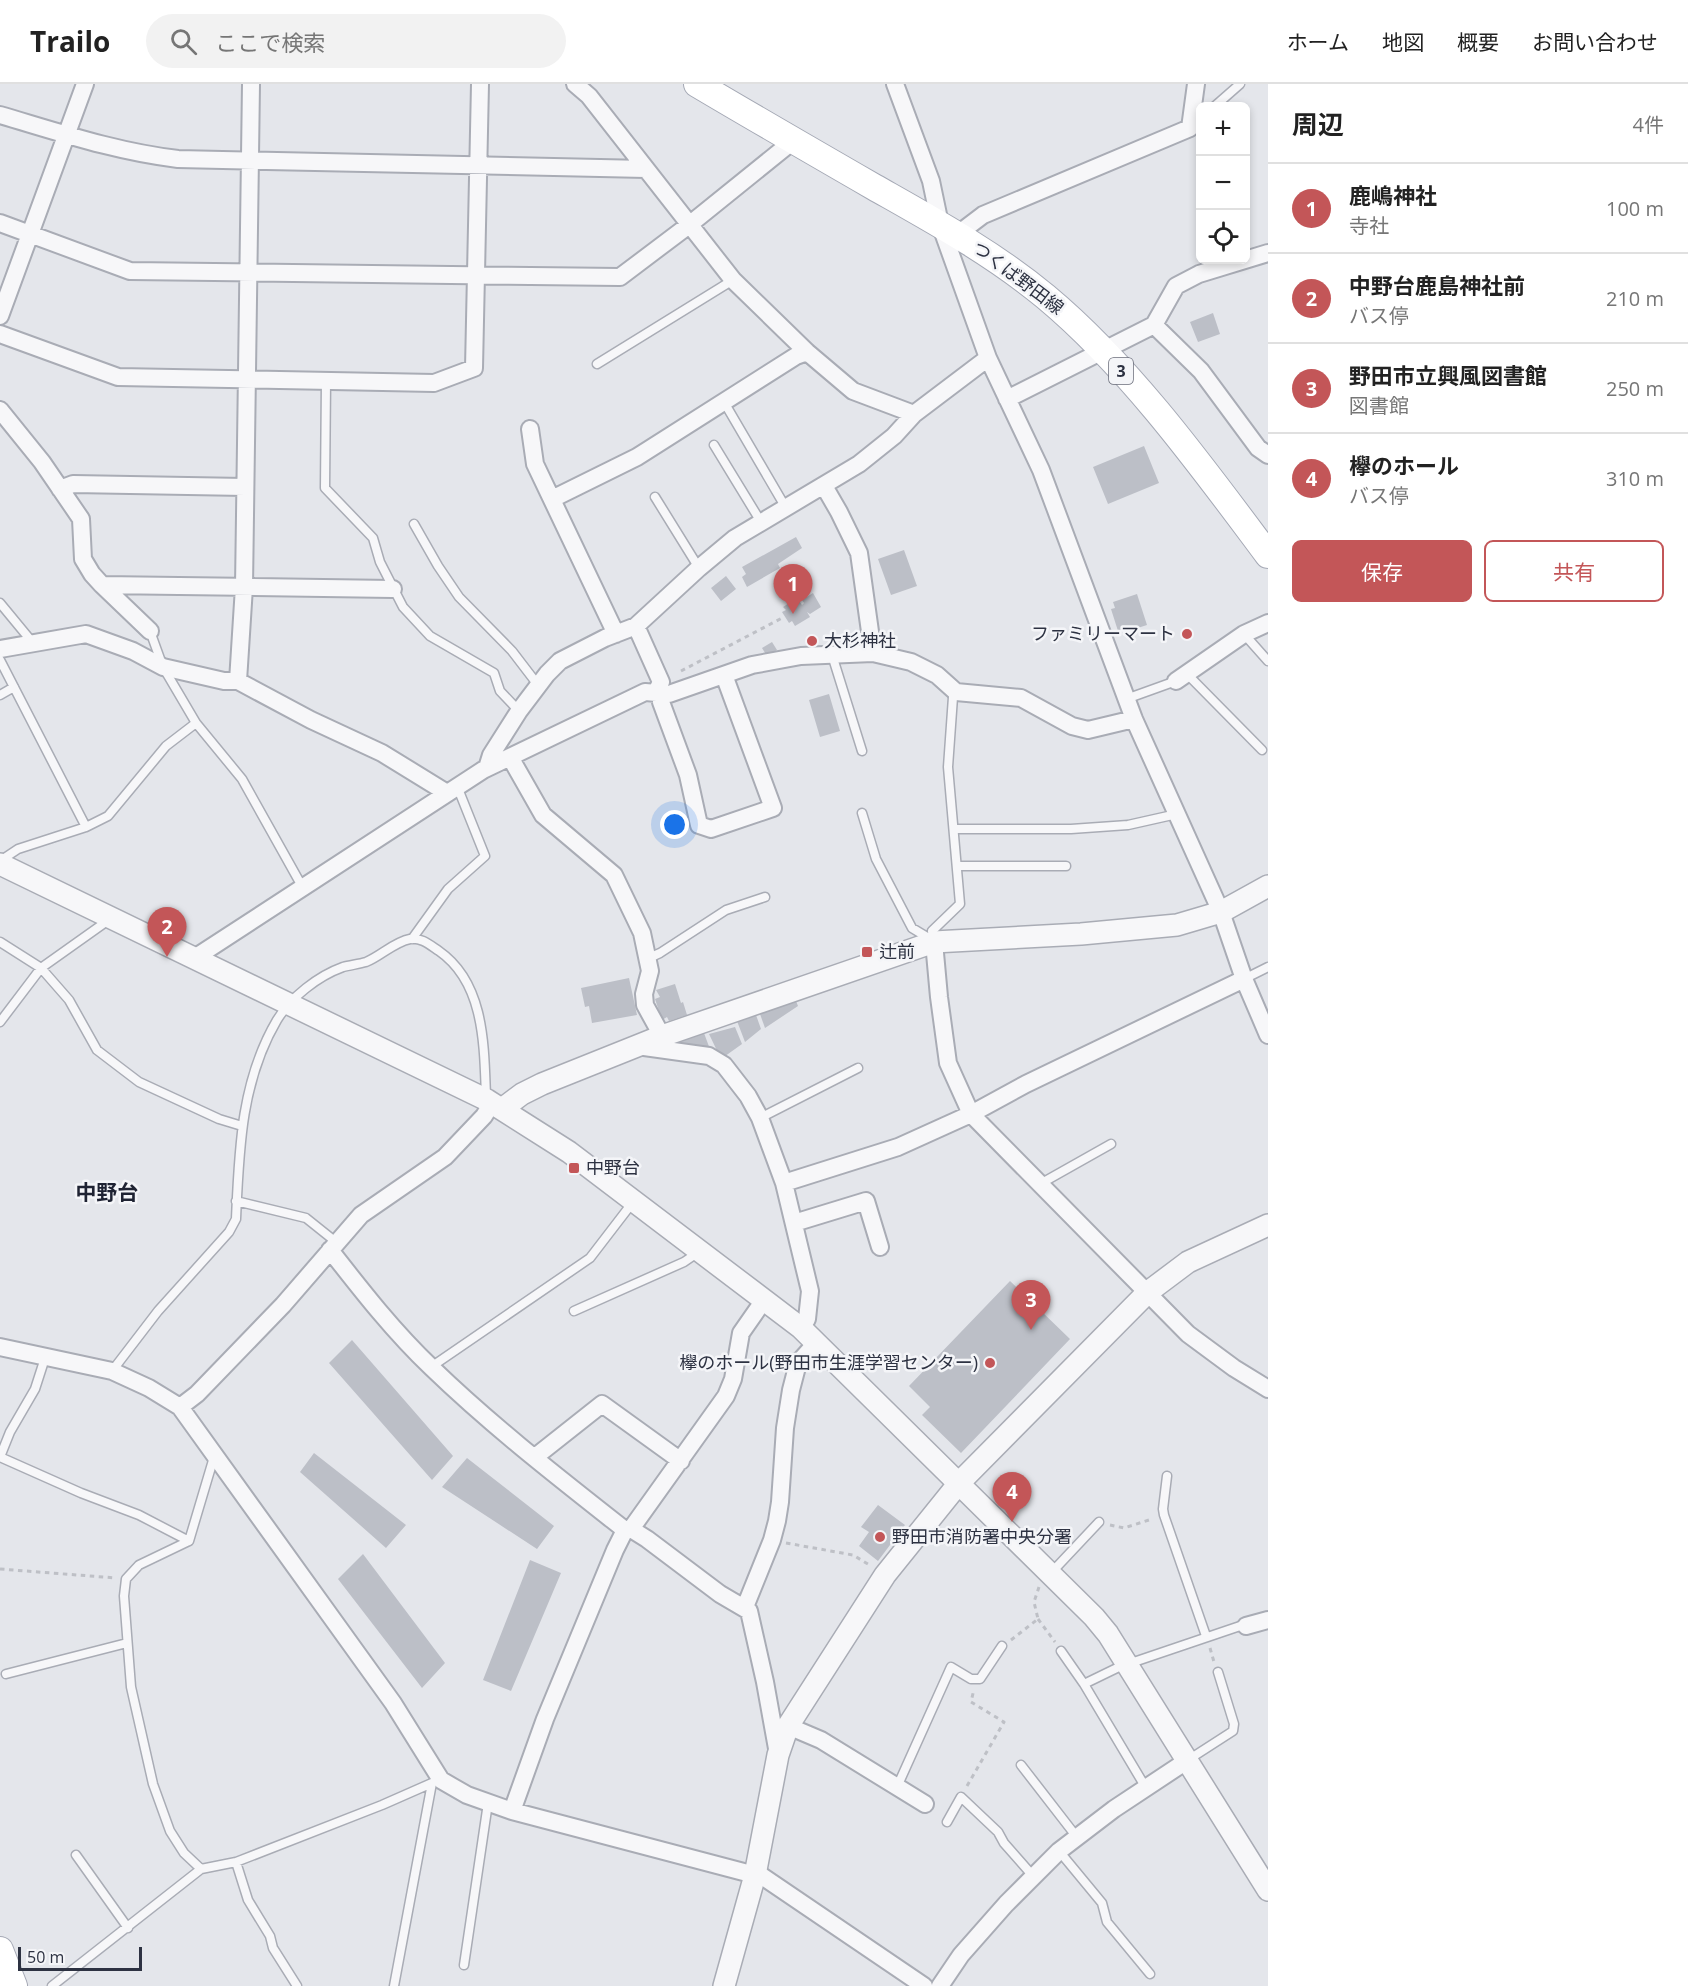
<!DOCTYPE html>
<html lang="ja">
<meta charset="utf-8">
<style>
:root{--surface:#fff;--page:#f2f2f2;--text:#222;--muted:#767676;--line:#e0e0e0;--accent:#c35658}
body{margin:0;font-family:"Open Sans","Noto Sans JP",sans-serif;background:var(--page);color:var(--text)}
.controls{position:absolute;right:18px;top:18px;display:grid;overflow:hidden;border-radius:9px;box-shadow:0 3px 9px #0003}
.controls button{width:54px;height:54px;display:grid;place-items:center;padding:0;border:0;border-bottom:2px solid var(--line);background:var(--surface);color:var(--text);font:30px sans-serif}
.scale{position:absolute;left:18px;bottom:15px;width:124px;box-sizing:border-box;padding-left:6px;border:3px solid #2d3242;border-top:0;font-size:16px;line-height:21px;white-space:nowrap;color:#2d3242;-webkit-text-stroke:4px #f4f5f8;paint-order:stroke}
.you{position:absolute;left:675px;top:741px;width:21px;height:21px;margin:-15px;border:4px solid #fff;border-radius:50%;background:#1a73e8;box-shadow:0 0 0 9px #1a73e833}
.badge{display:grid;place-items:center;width:39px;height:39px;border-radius:50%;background:var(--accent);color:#fff;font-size:20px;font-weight:700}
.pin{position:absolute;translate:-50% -50px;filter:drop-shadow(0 2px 3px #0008)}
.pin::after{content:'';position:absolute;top:32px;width:21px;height:18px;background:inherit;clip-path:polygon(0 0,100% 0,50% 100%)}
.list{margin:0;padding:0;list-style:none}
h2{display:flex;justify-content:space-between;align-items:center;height:78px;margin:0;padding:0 24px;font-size:26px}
h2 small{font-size:20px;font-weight:400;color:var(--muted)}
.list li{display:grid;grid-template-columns:39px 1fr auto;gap:18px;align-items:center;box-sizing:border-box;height:90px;padding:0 24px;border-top:2px solid var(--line)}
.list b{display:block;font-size:22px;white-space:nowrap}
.list p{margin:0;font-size:20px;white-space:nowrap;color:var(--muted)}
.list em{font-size:20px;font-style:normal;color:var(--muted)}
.actions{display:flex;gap:12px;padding:18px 24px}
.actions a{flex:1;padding:14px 0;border:2px solid var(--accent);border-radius:9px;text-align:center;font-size:21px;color:var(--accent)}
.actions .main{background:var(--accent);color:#fff}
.icon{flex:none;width:33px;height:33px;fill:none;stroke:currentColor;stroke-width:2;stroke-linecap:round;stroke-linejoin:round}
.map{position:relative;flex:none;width:1268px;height:1902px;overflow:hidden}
header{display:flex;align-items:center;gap:36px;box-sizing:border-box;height:84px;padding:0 30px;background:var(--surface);border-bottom:2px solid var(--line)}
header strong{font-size:28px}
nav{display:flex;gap:33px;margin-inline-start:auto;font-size:21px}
.search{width:420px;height:54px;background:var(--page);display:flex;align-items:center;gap:15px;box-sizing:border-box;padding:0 21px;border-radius:33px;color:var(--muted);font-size:22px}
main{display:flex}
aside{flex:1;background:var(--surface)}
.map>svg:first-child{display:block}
</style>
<header>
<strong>Trailo</strong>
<div class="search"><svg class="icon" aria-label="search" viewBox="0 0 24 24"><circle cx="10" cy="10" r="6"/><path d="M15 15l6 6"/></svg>ここで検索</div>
<nav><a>ホーム</a><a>地図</a><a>概要</a><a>お問い合わせ</a></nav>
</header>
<main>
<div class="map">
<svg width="1268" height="1902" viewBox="0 0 1268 1902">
<rect width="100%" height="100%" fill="#e4e6eb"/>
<path fill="#bcbfc7" d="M1213 229 1220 250 1198 258 1190 238Z
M1144 362 1159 399 1108 420 1093 383Z
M796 453 802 464 778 480 780 484 747 503 742 493 746 490 742 483Z
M904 466 917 502 891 511 878 475Z
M792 488 800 501 793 505 785 492Z
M726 492 736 505 721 517 711 504Z
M813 509 821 523 810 530 807 528 810 533 795 542 792 537 789 539 782 528 786 526 783 523 797 514 802 521 804 519 802 516Z
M1137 510 1147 541 1125 548 1124 545 1118 547 1111 525 1115 524 1113 518Z
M772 558 777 566 767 572 762 564Z
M829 610 840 647 820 653 809 616Z
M629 894 637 931 592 939 589 922 585 923 581 904Z
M675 900 681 919 683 918 687 931 669 937 667 933 662 936 655 915 660 913 656 906Z
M796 917 798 922 765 944 760 930Z
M756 931 761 945 745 958 737 937Z
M735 943 742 960 721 975 709 950Z
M704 949 711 968 673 959 681 955Z
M1010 1197 1070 1255 961 1369 922 1331 930 1323 909 1302Z
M352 1256 453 1372 432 1396 329 1279Z
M314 1369 406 1441 386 1464 300 1388Z
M467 1374 554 1442 537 1465 442 1403Z
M878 1421 905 1441 878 1477 859 1462 869 1448 861 1443Z
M363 1470 445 1579 422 1604 338 1495Z
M530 1476 561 1489 511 1607 483 1596Z"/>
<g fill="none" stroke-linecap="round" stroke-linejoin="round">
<g stroke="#a9acb5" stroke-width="11">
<path id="service" d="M1215 22 1240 0
M597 280 733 196
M326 297 325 404 373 454 380 478 403 523 430 552 494 589 500 607 519 627
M724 318 786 424
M714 361 761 438
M655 413 699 484
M414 440 438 482 459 513 512 567 538 601
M0 519 33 559
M1244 550 1268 577
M832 571 862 667
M0 576 86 743
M1187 590 1262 666
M0 611 14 603
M1126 615 1176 597
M196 639 242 695 303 804
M862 729 876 775 912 844 932 856
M954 745H1071L1128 741 1177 730
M0 777 18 765 86 743 108 732 166 662 196 639 163 583 150 547
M958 782H1066
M412 855 448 805 485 772 457 702
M0 858 41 884 69 916 97 966 139 998 219 1035 242 1042
M934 858 932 847 960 820 948 683 953 613 956 608
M649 874 660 869 726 826 765 813
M1244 895 1268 883
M0 938 41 884 110 835
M760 1034 858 984
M1040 1100 1111 1060
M236 1117 306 1134 336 1158
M574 1227 684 1178 700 1167
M431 1283 590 1174 633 1118
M112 1287 158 1227 229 1148 236 1135C239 1066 241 997 277 936 291 913 318 892 343 883 351 881 359 880 366 878 381 872 394 858 410 855 421 853 430 861 439 867 485 899 484 962 486 1013
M0 1373 81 1409 139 1431 189 1457
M0 1373 10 1348 35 1305 45 1274
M1167 1392 1163 1425 1164 1431 1206 1552
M1051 1489 1099 1438
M1061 1567 1084 1600
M6 1590 127 1559
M1188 1676 1233 1647 1234 1640 1218 1588
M1021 1681 1076 1752
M897 1703 951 1583 971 1595H980L1002 1562
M1146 1704 1084 1600 1119 1583 1246 1540V1542
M947 1738 961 1713 998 1748 1004 1759 1033 1792
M1059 1767 1102 1819 1107 1838 1150 1890
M76 1771 128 1844
M236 1778 248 1816 270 1852 273 1864 297 1902
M201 1785 184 1769 170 1747 153 1700 131 1603 124 1512 126 1495 139 1481 189 1457 214 1373
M464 1881 488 1719
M52 1902 201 1785 236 1778 382 1721 432 1699
M394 1902 432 1699"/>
</g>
<g stroke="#a9acb5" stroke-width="20">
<path id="minor" d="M575 0 589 12 733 196 807 268 853 307 914 330
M895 0 931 97 940 140 988 274 1041 386 1134 635 1221 828 1244 895 1268 951
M0 31C58 48 117 68 178 75L646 85
M0 139 130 187 620 193 689 141 793 57
M958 150 983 131 1190 44 1196 0
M0 232 85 0
M1154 241 1201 287 1258 364 1268 371
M0 250 118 293 434 299 474 284 480 0
M1007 315 1154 241 1176 202 1199 190 1268 169
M0 326 42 378 81 435 83 475 92 490 102 501 393 505
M530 345 535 380 616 550
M824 402 839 428 859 469 873 569
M60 405 73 400 245 403
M552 415 637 373 796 272 807 268
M102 501 150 547
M636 542 661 598 656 608
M0 565 86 550 133 567 163 583 224 597H238L311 636 382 669 447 709
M238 597 244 503 251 0
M1176 597 1244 550 1268 539
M661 610V618L688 691 699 741 711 745 773 724 724 591
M510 673 543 731 614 791 642 849 650 887 644 910 645 921 662 952
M487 684 491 671 519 627 547 590 560 577 605 554 636 542 699 484 735 454 859 380 894 352 914 330 988 274
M934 858 939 913 948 979 971 1030 1188 1250 1234 1284 1268 1305
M193 875 483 686 645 608 669 610 752 581 801 572 873 569 911 578 937 591 956 608 1021 614 1072 642 1088 646 1134 635
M637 962 709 972 724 981 748 1012 760 1034 784 1099 810 1207 807 1235 801 1244
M784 1099 898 1063 971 1030 1026 1000 1244 895
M794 1139 866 1117 880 1163
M330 1166C362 1207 394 1248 432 1284 492 1342 559 1394 625 1446L631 1445 647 1455 720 1510 749 1527 765 1598 778 1670
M0 1263 112 1287 149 1304 180 1323 393 1619 441 1696 467 1711 512 1727 755 1791
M180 1323 197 1310 283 1221 361 1131 445 1073 484 1032 492 1019
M535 1373 602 1320 681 1377
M631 1445 726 1312 733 1295 741 1249 764 1216
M745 1523 772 1456 777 1437 780 1418 785 1344 791 1306 798 1279 816 1259
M1246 1542 1268 1536
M788 1642 821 1656 925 1720
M512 1727 545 1635 615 1466 625 1446
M756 1788 924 1902
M940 1902 961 1871 1006 1820 1059 1767 1114 1725 1188 1676"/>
</g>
<g stroke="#a9acb5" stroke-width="24">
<path id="tertiary" d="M0 780 487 1016 569 1068 801 1244 1094 1533 1108 1550 1268 1806
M502 1025 522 1010 542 1000 662 952 934 858 1081 850 1177 841 1221 828 1268 802
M724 1902 755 1791 778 1671 788 1642 885 1491 959 1399 1148 1208 1188 1178 1268 1141"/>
</g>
<g stroke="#a5a9b5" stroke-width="28">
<path id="primary" d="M697 0C756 35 815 69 874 103 934 137 993 169 1046 213 1130 283 1203 384 1268 471
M0 1866 14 1902"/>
</g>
<path stroke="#bec0c6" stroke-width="3" stroke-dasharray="4.5 4.5" stroke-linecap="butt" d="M681 587 782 534
M1110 1441 1124 1444 1152 1435
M786 1459 853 1471 871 1482
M0 1485 116 1494
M1038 1535 1055 1558
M1011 1556 1038 1535 1034 1518 1039 1503
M1210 1564 1214 1578
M967 1702 1004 1638 971 1618 974 1605"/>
<use href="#service" stroke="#f7f7f9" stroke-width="8"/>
<use href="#minor" stroke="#f7f7f9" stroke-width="16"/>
<use href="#tertiary" stroke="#f7f7f9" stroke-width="21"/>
<use href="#primary" stroke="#fff" stroke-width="26"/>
</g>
<g fill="#c35658" stroke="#f4f5f8" stroke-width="2">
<circle cx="1187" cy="550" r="6"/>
<circle cx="812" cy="557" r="6"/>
<rect x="861" y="862" width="12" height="12" rx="3"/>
<rect x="568" y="1078" width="12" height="12" rx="3"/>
<circle cx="990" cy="1279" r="6"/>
<circle cx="880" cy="1453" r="6"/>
</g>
<g text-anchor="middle" stroke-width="5" stroke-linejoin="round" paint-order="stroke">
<rect fill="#f4f5f8" stroke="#696c79" stroke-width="1.5" x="1109" y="274" width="24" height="26" rx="4.5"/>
<g font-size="16" font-weight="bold" fill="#2d3242">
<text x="1121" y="293">3</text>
</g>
<g font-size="18" fill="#2d3242" stroke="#f4f5f8">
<text transform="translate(1018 194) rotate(37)" y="6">つくば野田線</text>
</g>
<g font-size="18" fill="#2d3242" stroke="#f4f5f8" text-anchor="start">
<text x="1175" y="556" text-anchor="end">ファミリーマート</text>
<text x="824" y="563">大杉神社</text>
<text x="879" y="874">辻前</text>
<text x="586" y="1090">中野台</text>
<text x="978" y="1285" text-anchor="end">欅のホール(野田市生涯学習センター)</text>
<text x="892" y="1459">野田市消防署中央分署</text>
</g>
<g font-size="21" font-weight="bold" fill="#1f2333" stroke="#f4f5f8">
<text x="107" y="1116">中野台</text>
</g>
</g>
</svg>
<div class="controls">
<button>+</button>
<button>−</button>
<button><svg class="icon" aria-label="locate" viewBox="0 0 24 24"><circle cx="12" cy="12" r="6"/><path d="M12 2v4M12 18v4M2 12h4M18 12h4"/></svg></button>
</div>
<div class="scale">50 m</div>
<div class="you"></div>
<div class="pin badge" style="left:793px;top:530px">1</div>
<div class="pin badge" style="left:167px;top:873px">2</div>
<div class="pin badge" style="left:1031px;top:1246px">3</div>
<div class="pin badge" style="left:1012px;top:1438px">4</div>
</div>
<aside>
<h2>周辺<small>4件</small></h2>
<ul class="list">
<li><span class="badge">1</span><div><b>鹿嶋神社</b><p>寺社</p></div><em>100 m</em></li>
<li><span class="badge">2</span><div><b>中野台鹿島神社前</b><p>バス停</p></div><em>210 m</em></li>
<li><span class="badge">3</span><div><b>野田市立興風図書館</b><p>図書館</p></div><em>250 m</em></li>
<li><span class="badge">4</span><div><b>欅のホール</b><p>バス停</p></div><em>310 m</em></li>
</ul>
<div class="actions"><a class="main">保存</a><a>共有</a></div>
</aside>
</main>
